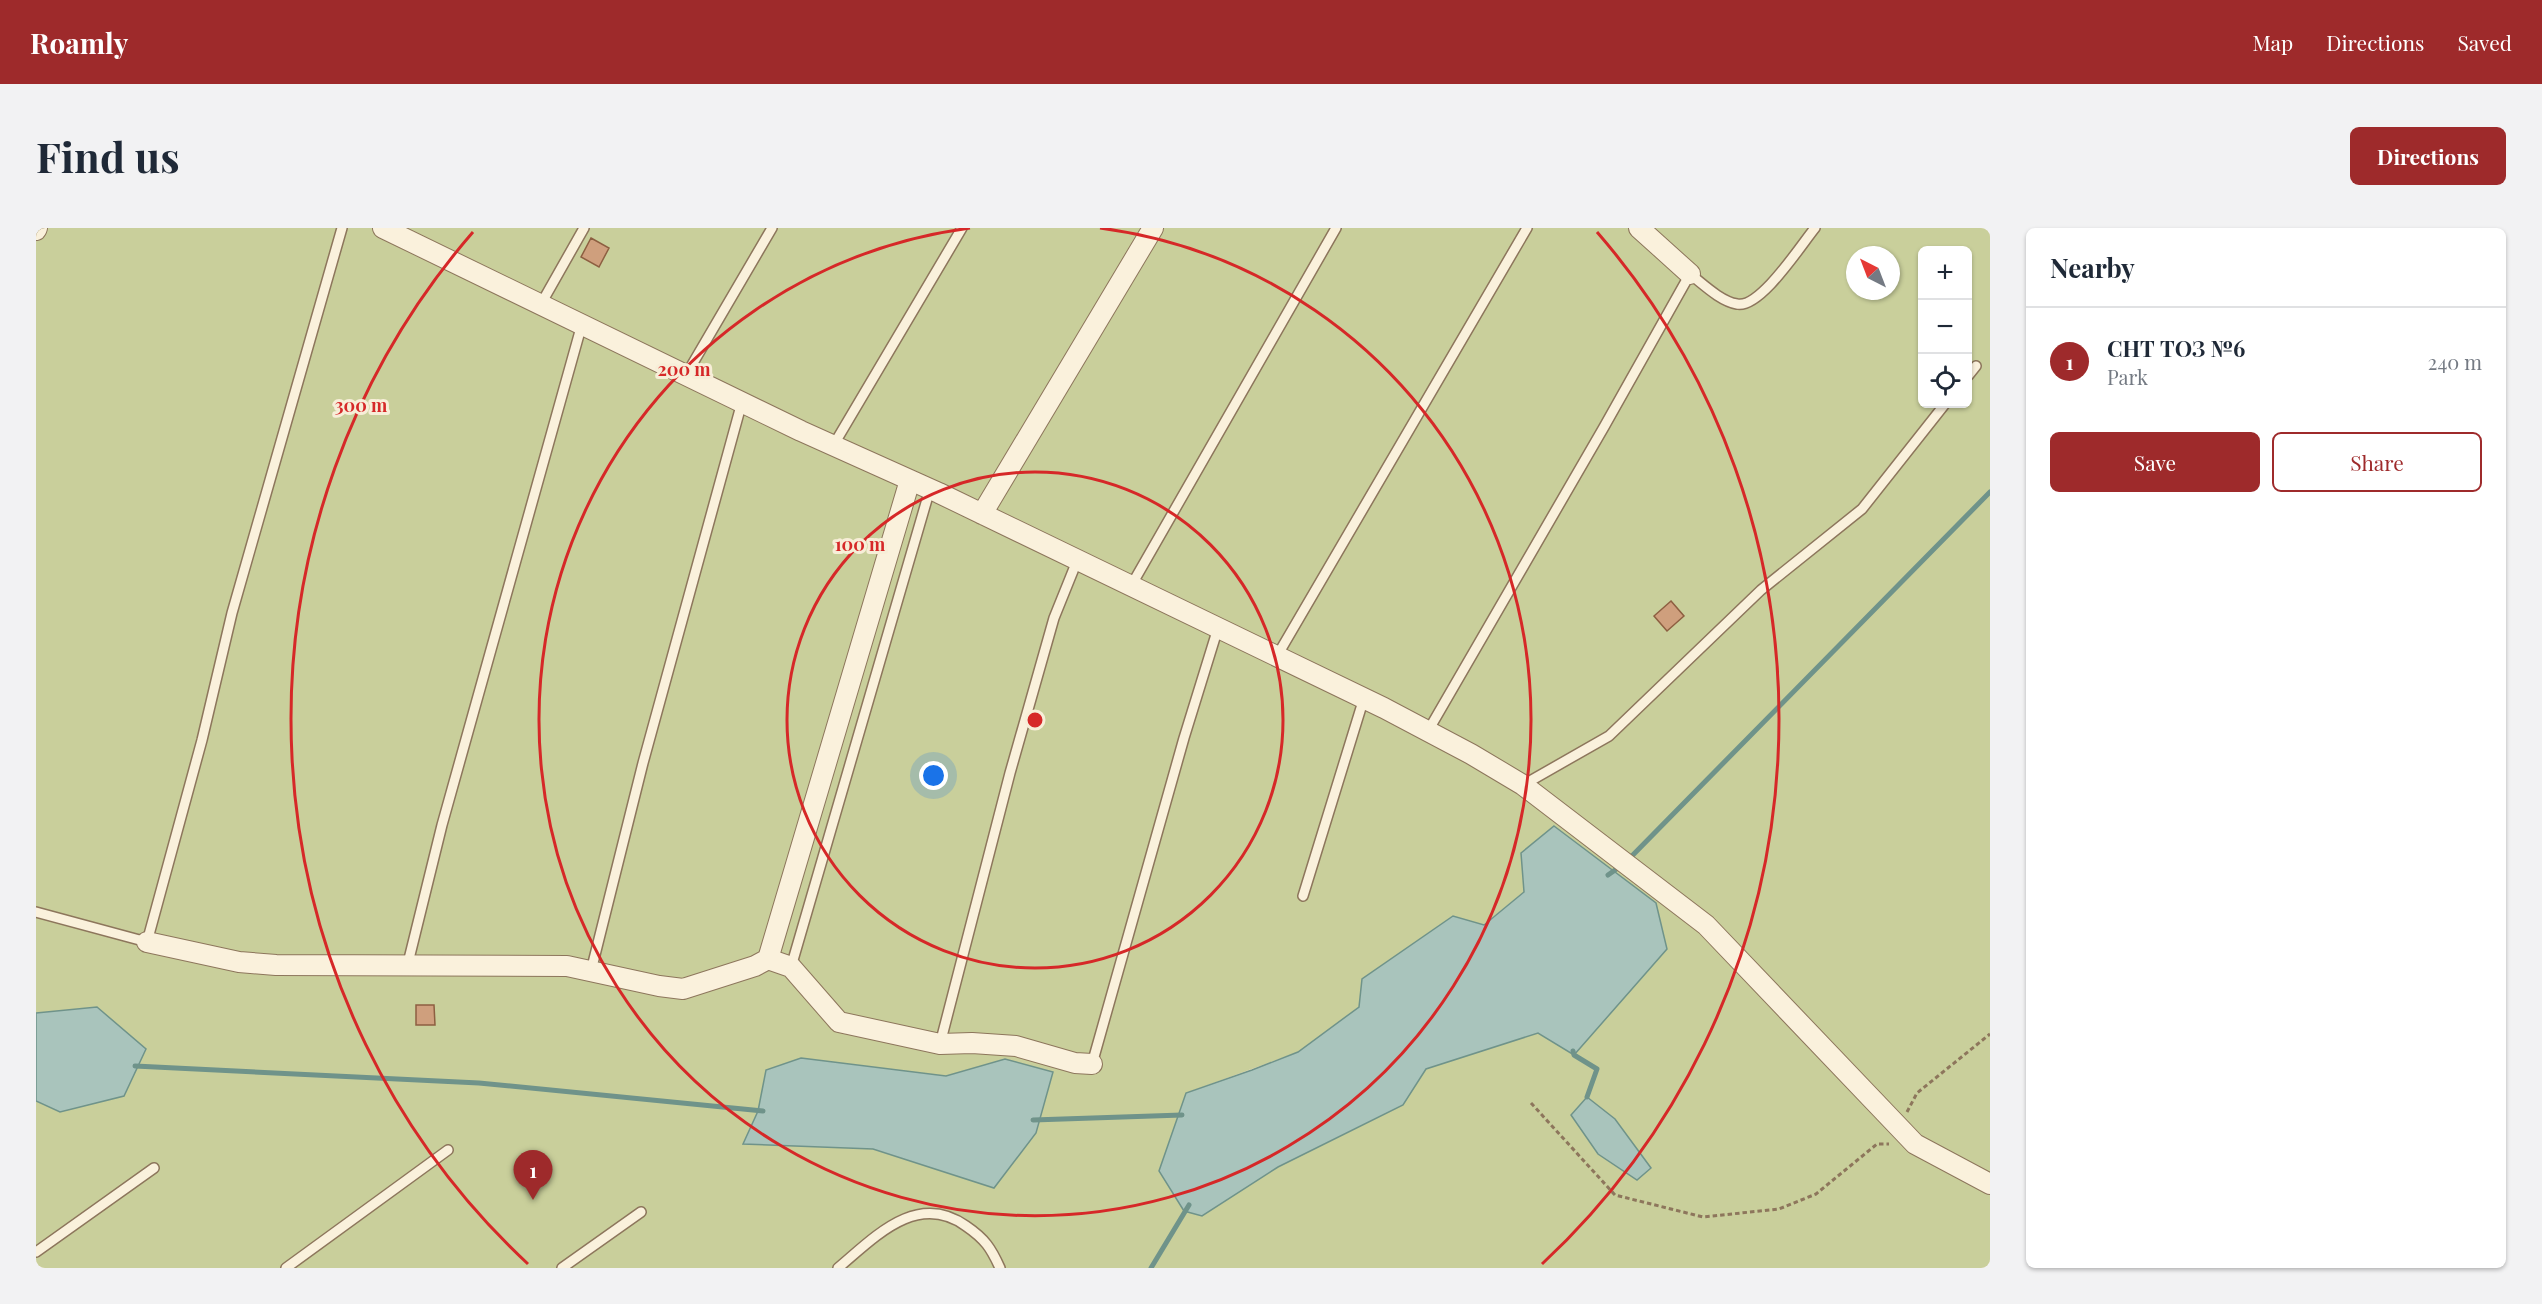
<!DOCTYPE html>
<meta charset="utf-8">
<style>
:root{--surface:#fff;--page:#f2f2f3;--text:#1f2937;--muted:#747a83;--line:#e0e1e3;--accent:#9e2a2b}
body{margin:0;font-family:"Playfair Display",serif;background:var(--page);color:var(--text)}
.controls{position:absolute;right:18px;top:18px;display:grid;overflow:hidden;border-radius:9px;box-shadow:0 2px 4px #0004}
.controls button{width:54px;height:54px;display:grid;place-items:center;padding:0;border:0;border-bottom:2px solid var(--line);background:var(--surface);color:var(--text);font:30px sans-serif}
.compass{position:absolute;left:1810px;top:18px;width:54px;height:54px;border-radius:50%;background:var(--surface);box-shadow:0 2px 4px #0004;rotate:318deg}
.you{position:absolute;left:898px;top:548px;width:21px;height:21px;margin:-15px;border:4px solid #fff;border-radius:50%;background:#1a73e8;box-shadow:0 0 0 9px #1a73e833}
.badge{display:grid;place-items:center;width:39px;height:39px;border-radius:50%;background:var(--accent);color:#fff;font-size:20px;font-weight:700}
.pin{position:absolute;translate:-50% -50px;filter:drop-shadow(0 2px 3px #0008)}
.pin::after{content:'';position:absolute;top:32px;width:21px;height:18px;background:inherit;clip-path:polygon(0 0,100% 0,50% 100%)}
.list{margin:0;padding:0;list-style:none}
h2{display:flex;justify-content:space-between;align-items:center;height:78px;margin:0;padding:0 24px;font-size:26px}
h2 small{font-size:20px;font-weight:400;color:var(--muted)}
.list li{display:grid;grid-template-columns:39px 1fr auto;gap:18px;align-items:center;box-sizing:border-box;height:108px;padding:0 24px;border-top:2px solid var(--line)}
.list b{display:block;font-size:22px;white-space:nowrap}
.list p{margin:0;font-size:20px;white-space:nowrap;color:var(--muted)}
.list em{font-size:20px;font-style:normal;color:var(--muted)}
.actions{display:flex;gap:12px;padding:18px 24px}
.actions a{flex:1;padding:14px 0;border:2px solid var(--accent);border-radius:9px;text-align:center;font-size:21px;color:var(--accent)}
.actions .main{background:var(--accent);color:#fff}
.icon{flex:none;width:33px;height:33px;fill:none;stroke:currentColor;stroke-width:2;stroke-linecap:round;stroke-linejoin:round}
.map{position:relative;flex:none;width:1954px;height:1040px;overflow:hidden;border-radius:9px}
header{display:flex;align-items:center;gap:36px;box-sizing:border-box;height:84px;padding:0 30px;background:var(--accent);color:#fff}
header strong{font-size:28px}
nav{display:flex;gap:33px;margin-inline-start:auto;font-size:21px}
.intro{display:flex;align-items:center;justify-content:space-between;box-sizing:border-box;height:144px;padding:0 36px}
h1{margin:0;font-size:42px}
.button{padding:15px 27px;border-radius:9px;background:var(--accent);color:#fff;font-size:21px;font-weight:700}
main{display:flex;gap:36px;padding:0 36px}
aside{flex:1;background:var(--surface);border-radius:9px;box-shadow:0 2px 4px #0004}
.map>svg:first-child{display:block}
</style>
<header>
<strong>Roamly</strong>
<nav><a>Map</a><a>Directions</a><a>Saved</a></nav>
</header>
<div class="intro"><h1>Find us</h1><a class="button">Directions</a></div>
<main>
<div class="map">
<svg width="1954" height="1040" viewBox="0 0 1954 1040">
<rect width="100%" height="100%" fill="#f0e4c8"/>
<path fill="#c9cf9b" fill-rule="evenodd" d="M0 0H1954V1040H0V873L24 884 61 779 0 785ZM1886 22H1932V176H1886ZM1819 27H1855V63H1819ZM1486 625 1502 805 1390 841 1367 877 1242 939 1166 988 1150 865 1262 824 1323 779 1326 751 1417 688 1447 697 1488 664ZM765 830 910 848 969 831 958 960 837 921 708 916 722 883 731 842Z"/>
<path fill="#a9c4bc" stroke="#6f938a" stroke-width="1.5" d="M1518 598 1620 675 1631 721 1538 827 1502 805 1390 841 1367 877 1242 939 1166 988 1148 983 1123 943 1150 865 1216 842 1262 824 1323 779 1326 751 1417 688 1448 697 1488 664 1485 625Z
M61 779 110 821 88 868 24 884 0 873V785Z
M765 830 910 848 969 831 1017 844 1000 905 958 960 837 921 707 916 722 883 730 842Z
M1551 869 1579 891 1615 940 1601 952 1562 926 1535 887Z"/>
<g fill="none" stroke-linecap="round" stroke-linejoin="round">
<path stroke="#6f938a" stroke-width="5" d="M1572 647 1589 635 1954 264
M1537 823 1538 827 1561 841 1551 869
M99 838 443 855 727 883
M997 892 1146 887
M1115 1040 1153 977"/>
</g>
<path fill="#cf9f7d" stroke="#8d5f41" stroke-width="1.5" d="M555 10 573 20 563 39 545 29Z
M1635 373 1648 388 1631 403 1618 388Z
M380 777H398L399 797H380Z"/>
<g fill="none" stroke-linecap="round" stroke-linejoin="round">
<g stroke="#8d765c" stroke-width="12">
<path id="service" d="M505 76 548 0
M650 147 736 0
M1932 148 1940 138
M797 218 926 0
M1095 358 1300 0
M1241 428 1491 0
M1392 503 1568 199 1654 46C1667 56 1684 73 1701 76 1724 81 1765 17 1779 0
M1487 557 1573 508 1725 362 1826 281 1909 176
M1267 668 1328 470
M0 684 111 714 166 512 196 385 306 0
M371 739 406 597 546 96
M755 739 894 261
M555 743 607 535 706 174
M904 816 974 545 1018 390 1041 333
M1056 836 1148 510 1182 400
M0 1024 118 940
M250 1040 412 922
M526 1040 605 984
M802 1040C839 1009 881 963 930 998 949 1011 955 1020 964 1040"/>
</g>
<g stroke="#8d765c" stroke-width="22">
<path id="minor" d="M347 0 765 203 903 265 1348 480 1435 526 1487 557 1670 697 1879 916 1954 956
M1603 0 1654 46
M0 2 1 0
M946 286 1117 0
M111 714 203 734 240 737 531 738 623 758 647 761 719 738 732 731 755 739 803 794 904 816 936 815 980 818 1039 835 1056 836
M732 731 874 252"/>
</g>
<path stroke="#8d765c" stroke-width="3" stroke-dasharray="4.5 3" stroke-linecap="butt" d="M1495 875 1579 967 1667 989 1743 981 1780 966 1841 916H1853
M1871 884 1881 865 1954 806"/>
<use href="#service" stroke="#faf1dc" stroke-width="9"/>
<use href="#minor" stroke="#faf1dc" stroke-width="20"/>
</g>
<g fill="none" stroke="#d62828" stroke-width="3">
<circle cx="999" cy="492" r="248"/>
<path d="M1064 0A496 496 0 1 1 934 0"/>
<path d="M492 1036A744 744 0 0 1 437 4M1561 4A744 744 0 0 1 1506 1036"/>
</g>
<circle cx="999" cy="492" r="9" fill="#d62828" stroke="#f7eed8" stroke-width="3"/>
<g font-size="18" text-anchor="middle" font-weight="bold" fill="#d62828" stroke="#f7eed8" stroke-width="6" stroke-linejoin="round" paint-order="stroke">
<text x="648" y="148">200 m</text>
<text x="325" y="184">300 m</text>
<text x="824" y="323">100 m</text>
</g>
</svg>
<div class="controls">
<button>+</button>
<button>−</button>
<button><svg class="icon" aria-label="locate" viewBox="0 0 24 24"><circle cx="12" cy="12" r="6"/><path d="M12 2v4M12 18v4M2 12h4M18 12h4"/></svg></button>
</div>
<svg class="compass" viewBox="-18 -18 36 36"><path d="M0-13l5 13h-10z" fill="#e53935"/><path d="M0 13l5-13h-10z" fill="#747a83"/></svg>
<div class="you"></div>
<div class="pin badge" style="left:497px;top:972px">1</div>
</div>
<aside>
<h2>Nearby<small></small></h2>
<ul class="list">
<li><span class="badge">1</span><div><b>СНТ ТОЗ №6</b><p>Park</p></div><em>240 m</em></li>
</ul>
<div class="actions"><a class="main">Save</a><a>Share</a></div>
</aside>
</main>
